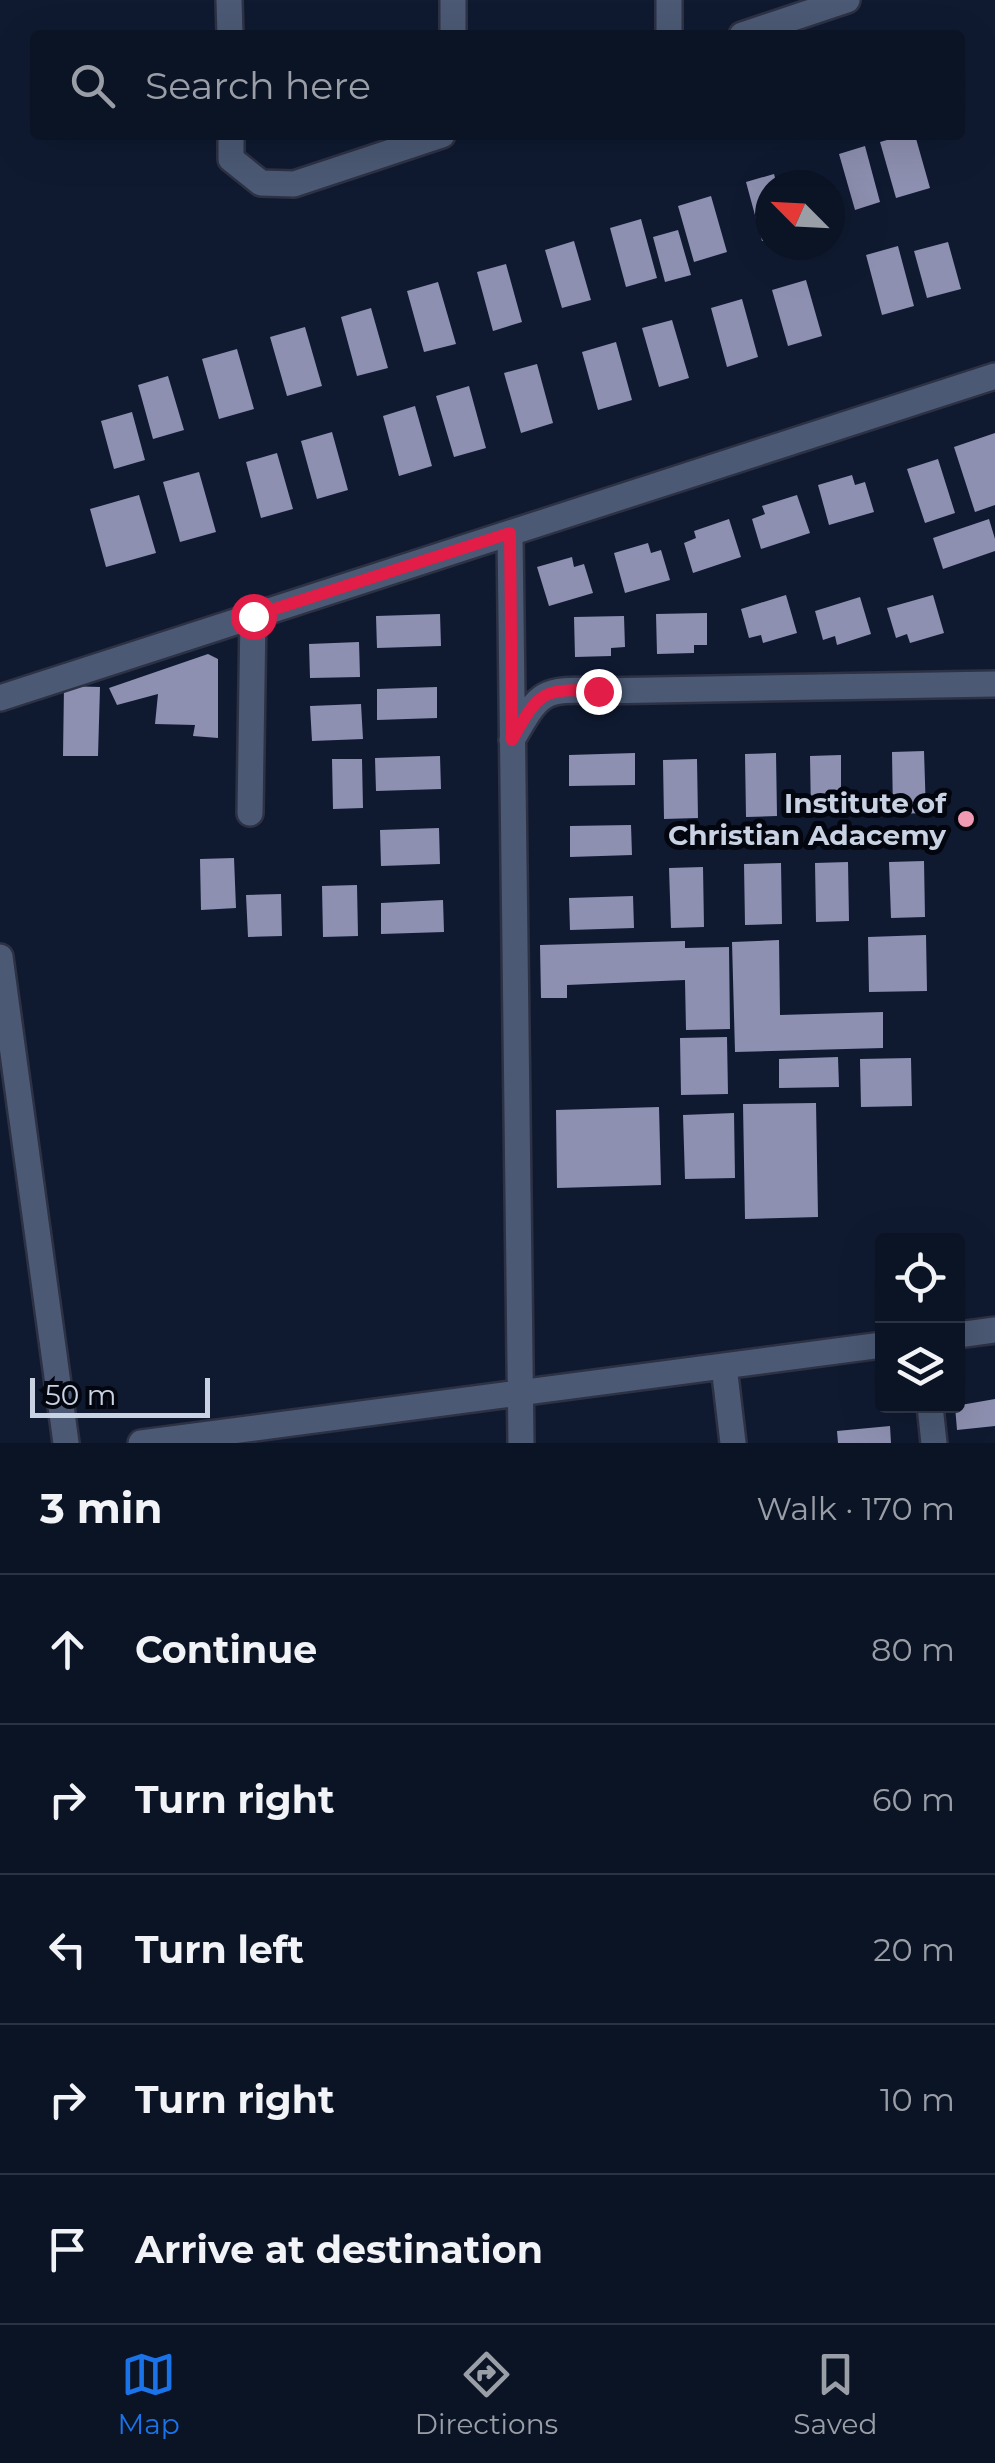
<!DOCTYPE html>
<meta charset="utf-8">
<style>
:root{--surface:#0b1425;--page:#141d2d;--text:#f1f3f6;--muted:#9a9ea7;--line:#2b3342;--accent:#1a73e8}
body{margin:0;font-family:Montserrat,sans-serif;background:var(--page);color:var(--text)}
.controls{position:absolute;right:30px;bottom:30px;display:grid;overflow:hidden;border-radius:10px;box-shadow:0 10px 40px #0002}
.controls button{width:90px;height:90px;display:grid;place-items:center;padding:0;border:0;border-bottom:2px solid var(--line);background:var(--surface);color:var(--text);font:50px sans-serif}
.compass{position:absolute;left:755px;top:170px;width:90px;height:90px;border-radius:50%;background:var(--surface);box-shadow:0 10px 40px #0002;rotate:294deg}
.scale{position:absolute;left:30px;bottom:25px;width:180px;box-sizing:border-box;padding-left:10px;border:5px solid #c9d2e2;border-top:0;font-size:28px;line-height:35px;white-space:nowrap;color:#c9d2e2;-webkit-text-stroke:8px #03060f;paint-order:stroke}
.stop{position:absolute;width:30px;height:30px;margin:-22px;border:8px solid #e11d48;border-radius:50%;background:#fff}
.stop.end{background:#e11d48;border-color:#fff;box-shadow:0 2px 10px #0008}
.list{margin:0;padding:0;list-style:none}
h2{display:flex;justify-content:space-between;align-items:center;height:130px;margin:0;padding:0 40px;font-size:42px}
h2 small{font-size:32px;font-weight:400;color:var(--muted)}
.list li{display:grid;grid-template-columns:65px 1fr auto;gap:30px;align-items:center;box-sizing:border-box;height:150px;padding:0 40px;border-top:2px solid var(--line)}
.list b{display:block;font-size:38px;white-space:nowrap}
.list em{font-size:32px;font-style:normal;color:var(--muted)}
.icon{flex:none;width:55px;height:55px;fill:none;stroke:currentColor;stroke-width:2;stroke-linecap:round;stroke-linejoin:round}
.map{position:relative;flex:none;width:995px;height:1443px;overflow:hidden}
.search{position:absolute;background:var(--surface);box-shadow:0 10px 40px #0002;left:30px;right:30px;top:30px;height:110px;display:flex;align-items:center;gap:25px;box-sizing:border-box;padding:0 35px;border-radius:10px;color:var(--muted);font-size:38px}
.sheet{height:880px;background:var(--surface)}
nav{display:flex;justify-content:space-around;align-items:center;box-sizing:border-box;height:140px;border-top:2px solid var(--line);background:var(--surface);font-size:28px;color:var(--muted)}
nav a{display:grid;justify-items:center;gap:5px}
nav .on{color:var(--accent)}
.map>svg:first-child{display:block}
</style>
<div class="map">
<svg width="995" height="1443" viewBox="0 0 995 1443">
<rect width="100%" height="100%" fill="#0f1a31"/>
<path fill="#8e90b1" d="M905 135H915L930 188 896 198 880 142Z
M865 146 880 202 855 210 839 154Z
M774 174 777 185H770V239L762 241 746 182Z
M711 196 727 252 694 262 678 206Z
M641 219 657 278 626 287 610 228Z
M678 230 691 275 665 282 653 237Z
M574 241 591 300 562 308 545 250Z
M948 242 961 289 927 298 914 251Z
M898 246 914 306 882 315 866 255Z
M506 264 522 322 493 331 477 272Z
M806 280 822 336 788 346 772 290Z
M438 282 456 344 424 352 407 291Z
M742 299 758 357 727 367 711 308Z
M371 308 388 368 357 376 341 317Z
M672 320 689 378 659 387 642 328Z
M305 327 322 386 287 396 270 337Z
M616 342 632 400 598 410 582 352Z
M237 349 254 409 219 419 202 359Z
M537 364 553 423 521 433 504 373Z
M168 376 184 430 153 439 138 385Z
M469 386 486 448 454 457 436 396Z
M415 406 432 466 399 476 383 416Z
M132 412 145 460 114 469 101 421Z
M332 432 348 490 317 499 301 441Z
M995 433V505L975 512 954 447Z
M277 453 293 509 261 518 246 462Z
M938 459 955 513 925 523 907 469Z
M199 472 216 532 180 542 163 482Z
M852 475 855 485 865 482 874 512 829 525 818 485Z
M139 495 156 553 106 567 90 509Z
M797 495 810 533 761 549 752 519 765 514 762 506Z
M729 519 741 557 693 573 684 543 696 538 694 531Z
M989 519 995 539V551L943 569 933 538Z
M648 543 651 553 661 550 670 580 625 593 614 553Z
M572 557 574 567 584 564 593 593 549 606 537 567Z
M786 595 797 633 763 643 761 635 749 638 741 609Z
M933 595 944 633 910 643 907 634 896 638 887 608Z
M860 597 871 634 837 645 835 636 823 640 815 611Z
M707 613V645H694V653L657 654 656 614Z
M440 614 441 646 377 648 376 616Z
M624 616 625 647 611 648V656L575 657 574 617Z
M359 642 360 677 310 678 309 644Z
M208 654 218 659V738L193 736 195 725 155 724 158 694 117 705 109 688Z
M64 686 100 687 98 756H63Z
M437 687V718L377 720V689Z
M361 704 363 739 312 741 310 706Z
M924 751 926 813 893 814 892 752Z
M635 753V785L569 786V755Z
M776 753 777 816 746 817 745 754Z
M841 755V813L811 814 810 756Z
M440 756 441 789 376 791 375 758Z
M332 759H362L363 808 333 809Z
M697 759 698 818 664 819 663 760Z
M631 825 632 855 570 857V826Z
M439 828 440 864 381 866 380 830Z
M234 858 236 908 201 910 200 859Z
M924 861 925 917 891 918 889 862Z
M848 862 849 921 816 922 815 863Z
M781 863 782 924 745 925 744 864Z
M703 867 704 927 671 928 669 868Z
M357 885 358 936 323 937 322 886Z
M281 894 282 936 248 937 246 895Z
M633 896 634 928 570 930 569 898Z
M443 900 444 932 381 934V903Z
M926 935 927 991 869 992 868 937Z
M779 940 780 1015 883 1012V1048L735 1052 732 942Z
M685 941V948L729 947 730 1029 686 1030 685 980 567 985V998H541L540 945Z
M727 1037 728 1094 681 1095 680 1038Z
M838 1057 839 1087 779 1088V1059Z
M911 1058 912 1106 861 1107 860 1059Z
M816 1103 818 1217 745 1219 743 1104Z
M659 1107 661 1185 557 1188 556 1110Z
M734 1113 735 1178 685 1179 683 1115Z
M995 1399V1426L957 1430 955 1406Z
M890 1426 891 1443H838L837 1431Z"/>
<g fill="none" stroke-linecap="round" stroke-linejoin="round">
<g stroke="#2d3144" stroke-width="30">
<path id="street" d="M229 0 230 35
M453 35V0
M669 35V0
M742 35 847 0
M231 135V159L261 183 294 184 442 135
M510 533 521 1443
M0 698 995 376
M512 740C540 692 541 688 598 691L995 684
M250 813 253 616
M0 957 66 1443
M958 1335 995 1330
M724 1366 733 1443
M930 1406 934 1443
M141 1443 882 1345"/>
</g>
<use href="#street" stroke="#4b5974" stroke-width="25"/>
</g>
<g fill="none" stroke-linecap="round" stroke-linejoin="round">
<path stroke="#e11d48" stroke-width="12" d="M253 616 510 533 512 740C539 692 541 688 598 691"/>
</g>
<circle fill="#f19ab4" stroke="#03060f" stroke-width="4" cx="966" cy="819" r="10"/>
<g text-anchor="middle" stroke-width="10" stroke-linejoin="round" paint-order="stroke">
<g font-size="28" font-weight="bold" fill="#c9d2e2" stroke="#03060f" text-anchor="end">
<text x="946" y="813">Institute of<tspan x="946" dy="32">Christian Adacemy</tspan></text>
</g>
</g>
</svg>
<div class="controls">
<button><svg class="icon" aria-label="locate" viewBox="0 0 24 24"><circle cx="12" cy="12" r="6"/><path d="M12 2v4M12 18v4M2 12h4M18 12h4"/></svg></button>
<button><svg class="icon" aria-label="layers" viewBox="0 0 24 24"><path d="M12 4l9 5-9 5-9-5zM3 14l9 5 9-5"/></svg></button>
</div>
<svg class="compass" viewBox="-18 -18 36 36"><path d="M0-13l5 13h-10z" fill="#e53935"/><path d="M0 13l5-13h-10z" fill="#9a9ea7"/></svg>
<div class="scale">50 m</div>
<div class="stop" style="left:253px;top:616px"></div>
<div class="stop end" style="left:598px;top:691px"></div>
<div class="search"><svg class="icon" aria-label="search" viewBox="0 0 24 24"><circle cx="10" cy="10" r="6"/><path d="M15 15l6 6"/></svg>Search here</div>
</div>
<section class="sheet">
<h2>3 min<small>Walk · 170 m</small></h2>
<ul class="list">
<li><svg class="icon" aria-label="ahead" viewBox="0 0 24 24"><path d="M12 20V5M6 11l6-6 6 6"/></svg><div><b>Continue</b></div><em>80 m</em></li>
<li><svg class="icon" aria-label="right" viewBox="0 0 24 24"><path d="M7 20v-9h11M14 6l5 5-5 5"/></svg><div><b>Turn right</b></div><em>60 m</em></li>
<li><svg class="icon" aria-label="left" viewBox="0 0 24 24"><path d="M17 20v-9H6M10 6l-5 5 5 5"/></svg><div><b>Turn left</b></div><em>20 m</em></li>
<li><svg class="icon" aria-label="right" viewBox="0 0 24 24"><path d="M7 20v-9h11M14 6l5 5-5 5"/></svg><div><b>Turn right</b></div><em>10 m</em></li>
<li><svg class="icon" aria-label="arrive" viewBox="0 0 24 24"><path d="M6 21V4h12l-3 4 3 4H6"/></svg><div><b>Arrive at destination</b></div></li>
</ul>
</section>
<nav>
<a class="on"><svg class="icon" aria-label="map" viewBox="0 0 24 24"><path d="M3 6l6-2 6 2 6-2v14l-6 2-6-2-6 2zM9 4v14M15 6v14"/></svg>Map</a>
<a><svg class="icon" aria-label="directions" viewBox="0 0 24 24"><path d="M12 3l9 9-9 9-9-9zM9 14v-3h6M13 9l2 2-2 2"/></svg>Directions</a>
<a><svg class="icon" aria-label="saved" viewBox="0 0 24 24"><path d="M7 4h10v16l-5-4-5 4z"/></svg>Saved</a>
</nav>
